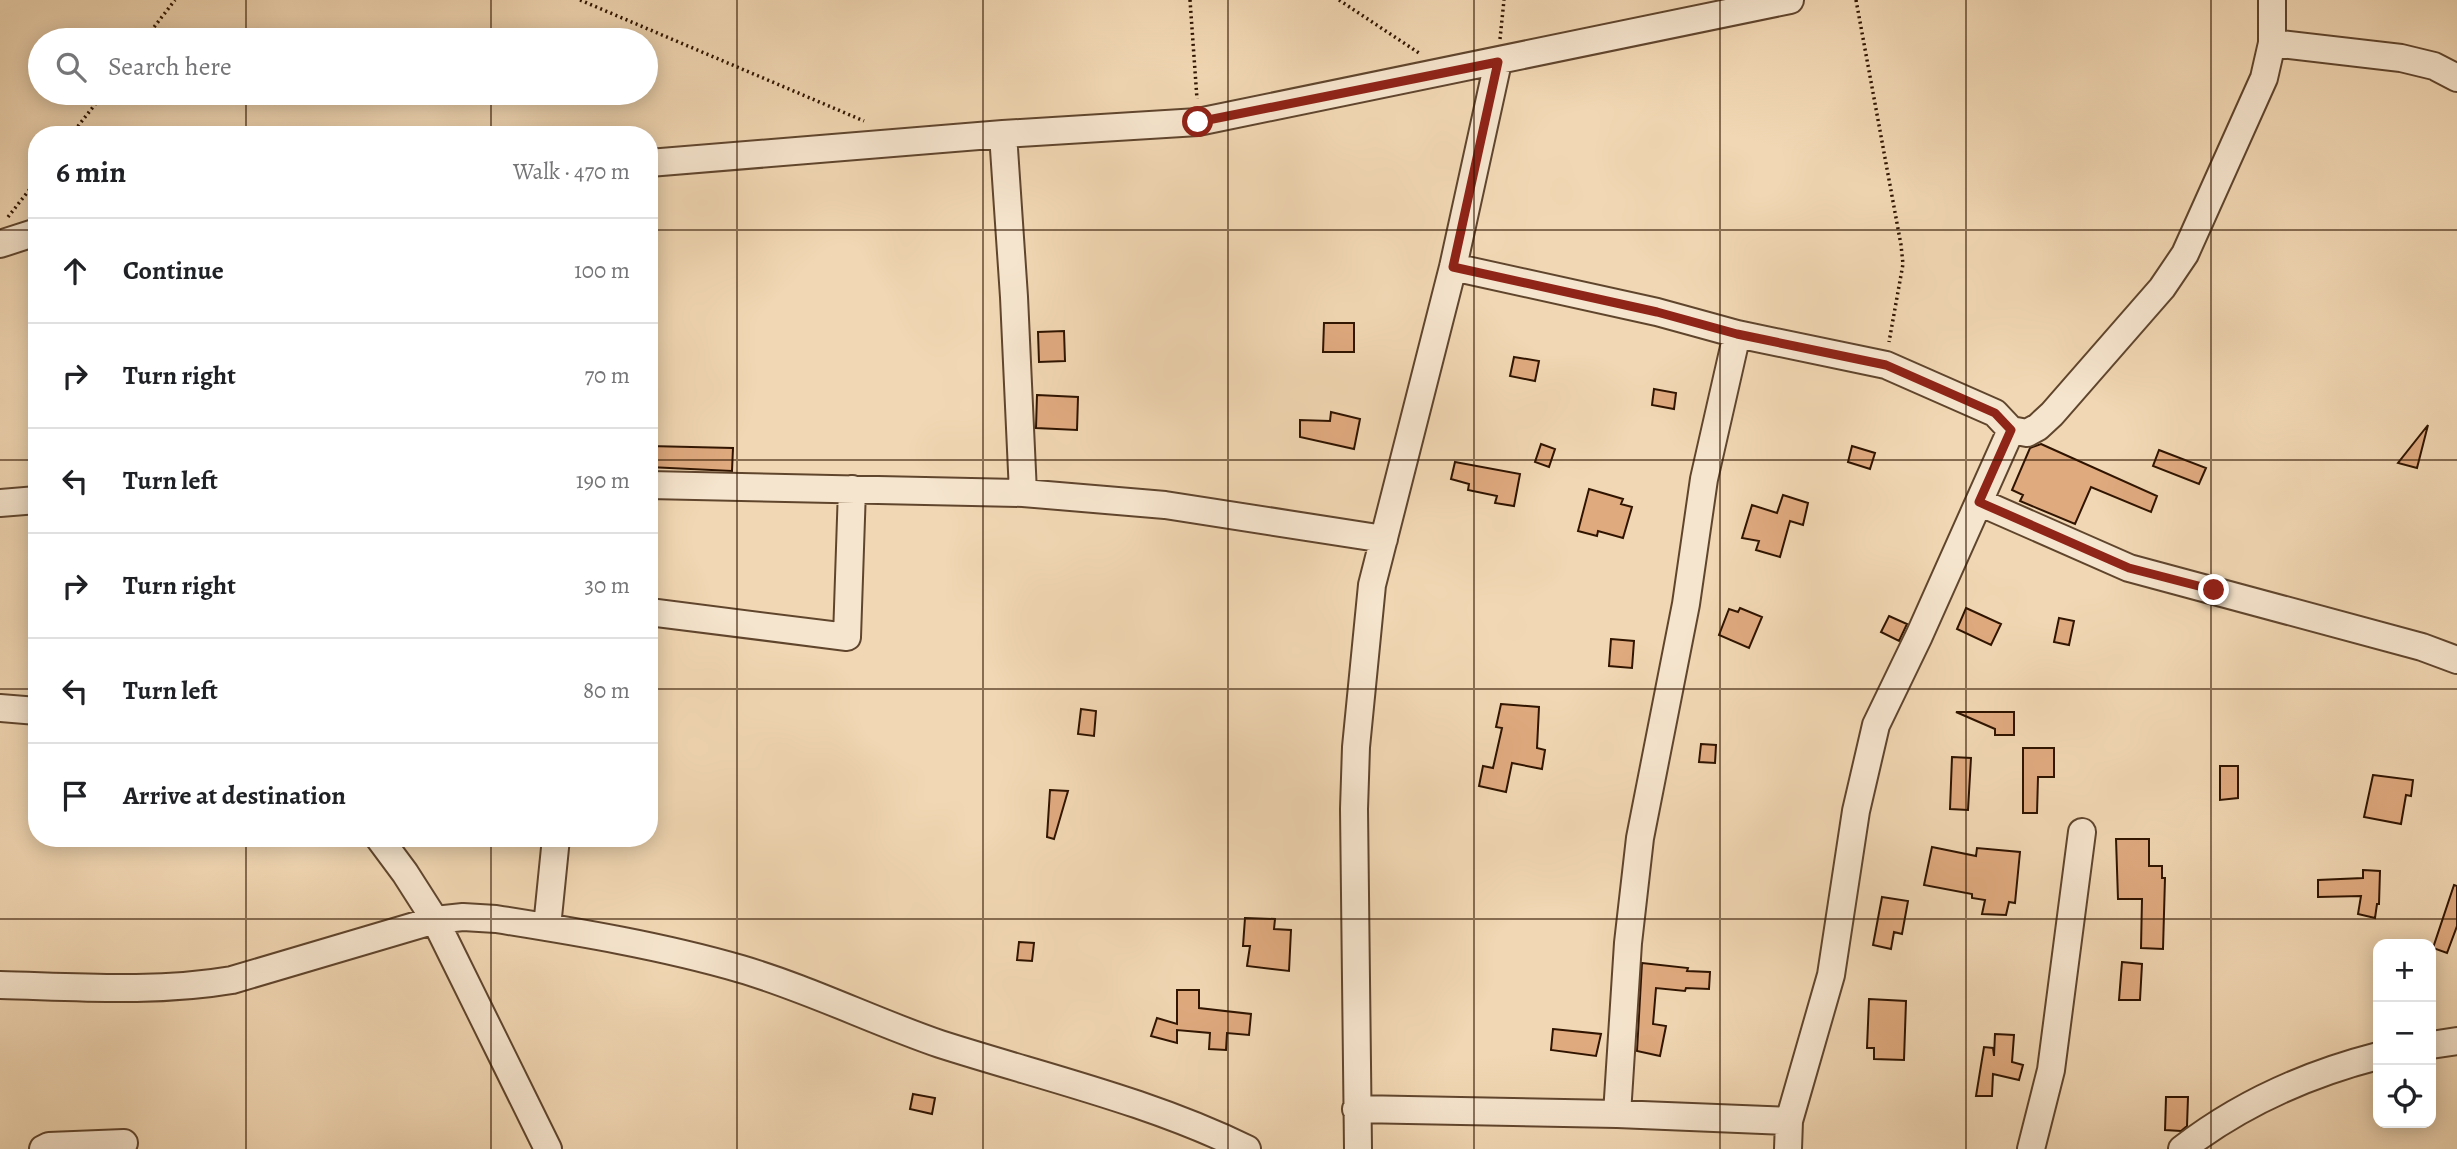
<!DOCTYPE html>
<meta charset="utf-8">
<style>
:root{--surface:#fff;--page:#f2f2f2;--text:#202124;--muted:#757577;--line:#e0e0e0}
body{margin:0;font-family:Alegreya,serif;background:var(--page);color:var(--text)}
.controls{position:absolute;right:21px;bottom:21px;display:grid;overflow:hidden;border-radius:14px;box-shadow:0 4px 18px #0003}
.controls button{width:63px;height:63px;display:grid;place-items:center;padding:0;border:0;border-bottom:2px solid var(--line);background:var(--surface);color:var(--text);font:35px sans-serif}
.stop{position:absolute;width:21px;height:21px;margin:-16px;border:5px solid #8f2418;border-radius:50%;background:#fff}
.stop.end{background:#8f2418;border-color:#fff;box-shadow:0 2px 7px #0008}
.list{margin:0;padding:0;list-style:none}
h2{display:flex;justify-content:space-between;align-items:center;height:91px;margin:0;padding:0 28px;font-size:30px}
h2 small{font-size:23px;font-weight:400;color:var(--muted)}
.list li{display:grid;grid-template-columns:46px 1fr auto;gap:21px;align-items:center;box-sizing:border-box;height:105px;padding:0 28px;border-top:2px solid var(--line)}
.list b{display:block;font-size:26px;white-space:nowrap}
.list em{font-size:23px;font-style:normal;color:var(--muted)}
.icon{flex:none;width:38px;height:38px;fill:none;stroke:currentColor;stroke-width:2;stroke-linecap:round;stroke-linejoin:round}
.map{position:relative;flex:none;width:2457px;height:1149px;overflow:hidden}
.search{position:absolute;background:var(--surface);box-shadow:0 4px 18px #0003;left:28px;top:28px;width:630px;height:77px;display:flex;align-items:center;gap:18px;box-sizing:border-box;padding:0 24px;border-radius:38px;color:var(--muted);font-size:26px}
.panel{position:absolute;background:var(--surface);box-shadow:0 4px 18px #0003;left:28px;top:126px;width:630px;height:721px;border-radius:28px}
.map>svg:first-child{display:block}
</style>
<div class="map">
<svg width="2457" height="1149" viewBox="0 0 2457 1149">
<rect width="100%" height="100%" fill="#f1d7b3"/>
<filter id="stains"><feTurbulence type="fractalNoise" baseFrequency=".00286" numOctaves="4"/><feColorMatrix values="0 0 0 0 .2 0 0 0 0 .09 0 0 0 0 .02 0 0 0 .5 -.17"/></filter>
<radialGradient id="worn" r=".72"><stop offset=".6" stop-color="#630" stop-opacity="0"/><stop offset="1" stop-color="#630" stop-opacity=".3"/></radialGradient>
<path fill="#e0aa7f" stroke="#301400" stroke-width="2" d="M1324 323H1354V352H1323Z
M1064 331 1065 361 1039 362 1038 332Z
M1514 357 1539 361 1535 381 1510 376Z
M1654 389 1676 393 1674 409 1652 405Z
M1037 395 1078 397 1077 430 1036 428Z
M1331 412 1360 419 1354 449 1300 437V420L1330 421Z
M2428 425 2417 468 2398 463Z
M1541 444 1555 449 1549 467 1535 462Z
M2041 444 2157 496 2151 512 2091 487 2075 524 2020 501 2023 495 2012 490 2030 448Z
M649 446 733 448 732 471 649 467Z
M1852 446 1875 453 1870 469 1848 462Z
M2159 450 2206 468 2199 484 2153 466Z
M1455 462 1520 474 1514 506 1495 503 1497 496 1468 490 1469 484 1451 479Z
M1589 489 1623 499 1621 504 1632 507 1623 538 1598 531 1597 536 1578 531Z
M1783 495 1808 503 1803 525 1790 521 1780 557 1756 550 1759 541 1742 538 1752 505 1777 513Z
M1740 608 1762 617 1749 648 1719 635 1729 609 1738 612Z
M1966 608 2001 624 1991 645 1957 629Z
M1889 616 1907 624 1899 641 1881 632Z
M2059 618 2074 621 2069 645 2054 642Z
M1611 639 1634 641 1632 668 1609 666Z
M1501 704 1539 707 1537 748 1545 750 1542 769 1512 763 1506 792 1479 786 1483 766 1493 768 1502 728 1496 727Z
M1081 709 1096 711 1094 736 1078 734Z
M1956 712H2014V735H1995V729Z
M1701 744 1716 745 1715 763 1699 762Z
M2023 748H2054V777H2038L2037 813H2023Z
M1952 757 1971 758 1968 810 1950 809Z
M2220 766H2238V798L2220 800Z
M2373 775 2413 780 2411 796 2406 795 2401 824 2364 817Z
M1050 790 1068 791 1054 839 1047 837Z
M2116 839H2149V866H2162V878H2165L2163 949 2141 948 2142 899H2118Z
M1932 847 1976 856 1977 848 2020 852 2015 903 2009 902 2006 915 1982 914 1985 900 1972 898V894L1924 885Z
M2363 870 2380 871 2379 904H2377L2375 918 2358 914 2361 896 2318 897V880L2363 878Z
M2454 885 2457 886V926L2447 953 2433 948Z
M1882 897 1908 901 1902 934 1894 932 1891 949 1873 945Z
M1245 918 1275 919 1274 929 1291 930 1289 971 1247 966 1250 946H1243Z
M1019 942 1034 943 1032 961 1017 960Z
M2122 962 2142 964 2140 1000H2119Z
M1642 963 1688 968 1687 971 1710 972 1709 989 1686 988 1685 991 1656 988 1653 1024 1666 1026 1660 1056 1637 1051Z
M1177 990H1199V1008L1251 1014 1249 1035 1227 1033 1226 1050 1209 1049 1210 1033 1177 1030V1043L1151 1036 1157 1018 1177 1024Z
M1869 999 1906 1001 1904 1060 1874 1059V1048H1867Z
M1553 1029 1601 1034 1596 1056 1551 1050Z
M1995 1034 2014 1035 2012 1062 2023 1065 2019 1080 1993 1074 1992 1096H1976L1984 1047 1993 1048 1994 1056Z
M913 1094 935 1098 932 1114 910 1109Z
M2166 1097H2188L2187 1126 2181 1131 2165 1130Z"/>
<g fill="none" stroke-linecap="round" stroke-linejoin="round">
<g stroke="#60452d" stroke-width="30">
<path id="minor" d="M2272 43 2401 58 2434 66 2457 78
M1003 134 1014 297 1023 493
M649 163 1003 134 1198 122 1790 0
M0 244 37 232
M1453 267 1657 312 1737 334 1886 365 1995 413 2011 430 2027 433 2038 427 2052 414 2162 288 2185 254 2264 78 2272 43V0
M649 485 1023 493 1165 505 1384 539
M1979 502 2129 568 2422 647 2457 660
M0 503 37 500
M649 612 847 637 852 489
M0 708 37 711
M379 838 405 873 435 920 548 1149
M547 927 556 838
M0 985C77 987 156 993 232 980L435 920 463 917 496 919C578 932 662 946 741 969 809 989 873 1021 940 1044 1043 1077 1149 1101 1247 1149
M2431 1045 2457 1041
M1356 1109 1617 1114 1789 1121
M1617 1114 1628 943 1640 838 1686 604 1704 479 1737 334
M43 1149 49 1146 124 1143
M1358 1149 1354 809 1356 747 1372 585 1453 267 1498 62
M1788 1149 1789 1121 1831 975 1856 811 1876 725 1919 636 2011 430
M2031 1149 2051 1070 2082 832
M2182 1149C2239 1105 2308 1074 2378 1056"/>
</g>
<path stroke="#301400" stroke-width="3.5" stroke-dasharray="2 3.5" stroke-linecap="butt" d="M580 0 864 121
M1190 0 1197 99
M1339 0 1419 53
M1856 0 1901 245 1903 264 1889 342
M1500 39 1504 0
M144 40 175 0
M71 135 104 93
M8 217 37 180"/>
<use href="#minor" stroke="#f6e5ce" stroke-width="26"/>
</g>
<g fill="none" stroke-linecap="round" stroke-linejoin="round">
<path stroke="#8f2418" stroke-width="9" d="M1198 122 1498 62 1453 267 1657 312 1737 334 1886 365 1995 413 2011 430 1979 502 2129 568 2214 590"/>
</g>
<path fill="none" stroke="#301400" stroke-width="2" stroke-opacity="0.55" d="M246 0V40M491 0V40M737 0V1149M983 0V1149M1228 0V1149M1474 0V1149M1720 0V1149M1966 0V1149M2211 0V1149M246 93V135M491 93V135M0 230H37M649 230H2457M0 460H37M649 460H2457M0 689H37M649 689H2457M246 838V1149M491 838V1149M0 919H2457"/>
<rect width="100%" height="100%" filter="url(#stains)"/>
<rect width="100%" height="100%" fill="url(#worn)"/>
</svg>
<div class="controls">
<button>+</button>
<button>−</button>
<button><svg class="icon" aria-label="locate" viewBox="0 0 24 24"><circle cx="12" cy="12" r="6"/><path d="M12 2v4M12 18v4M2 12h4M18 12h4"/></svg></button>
</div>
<div class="stop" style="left:1198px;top:122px"></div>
<div class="stop end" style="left:2214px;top:590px"></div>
<div class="search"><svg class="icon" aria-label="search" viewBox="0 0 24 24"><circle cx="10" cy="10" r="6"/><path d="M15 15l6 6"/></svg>Search here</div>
<section class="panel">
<h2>6 min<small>Walk · 470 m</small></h2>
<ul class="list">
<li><svg class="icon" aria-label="ahead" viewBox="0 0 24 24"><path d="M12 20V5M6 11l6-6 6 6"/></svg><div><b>Continue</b></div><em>100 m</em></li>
<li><svg class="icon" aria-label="right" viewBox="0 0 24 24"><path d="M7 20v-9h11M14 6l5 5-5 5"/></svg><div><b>Turn right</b></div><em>70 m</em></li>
<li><svg class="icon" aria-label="left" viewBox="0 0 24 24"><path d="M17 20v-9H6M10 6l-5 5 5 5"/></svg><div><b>Turn left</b></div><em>190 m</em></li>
<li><svg class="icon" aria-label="right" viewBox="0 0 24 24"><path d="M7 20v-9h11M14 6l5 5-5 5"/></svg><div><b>Turn right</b></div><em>30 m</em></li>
<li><svg class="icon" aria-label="left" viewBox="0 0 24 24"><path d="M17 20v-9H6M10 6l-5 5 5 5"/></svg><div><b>Turn left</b></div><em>80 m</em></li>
<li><svg class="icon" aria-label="arrive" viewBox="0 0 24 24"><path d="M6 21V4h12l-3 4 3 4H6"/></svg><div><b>Arrive at destination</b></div></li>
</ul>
</section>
</div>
